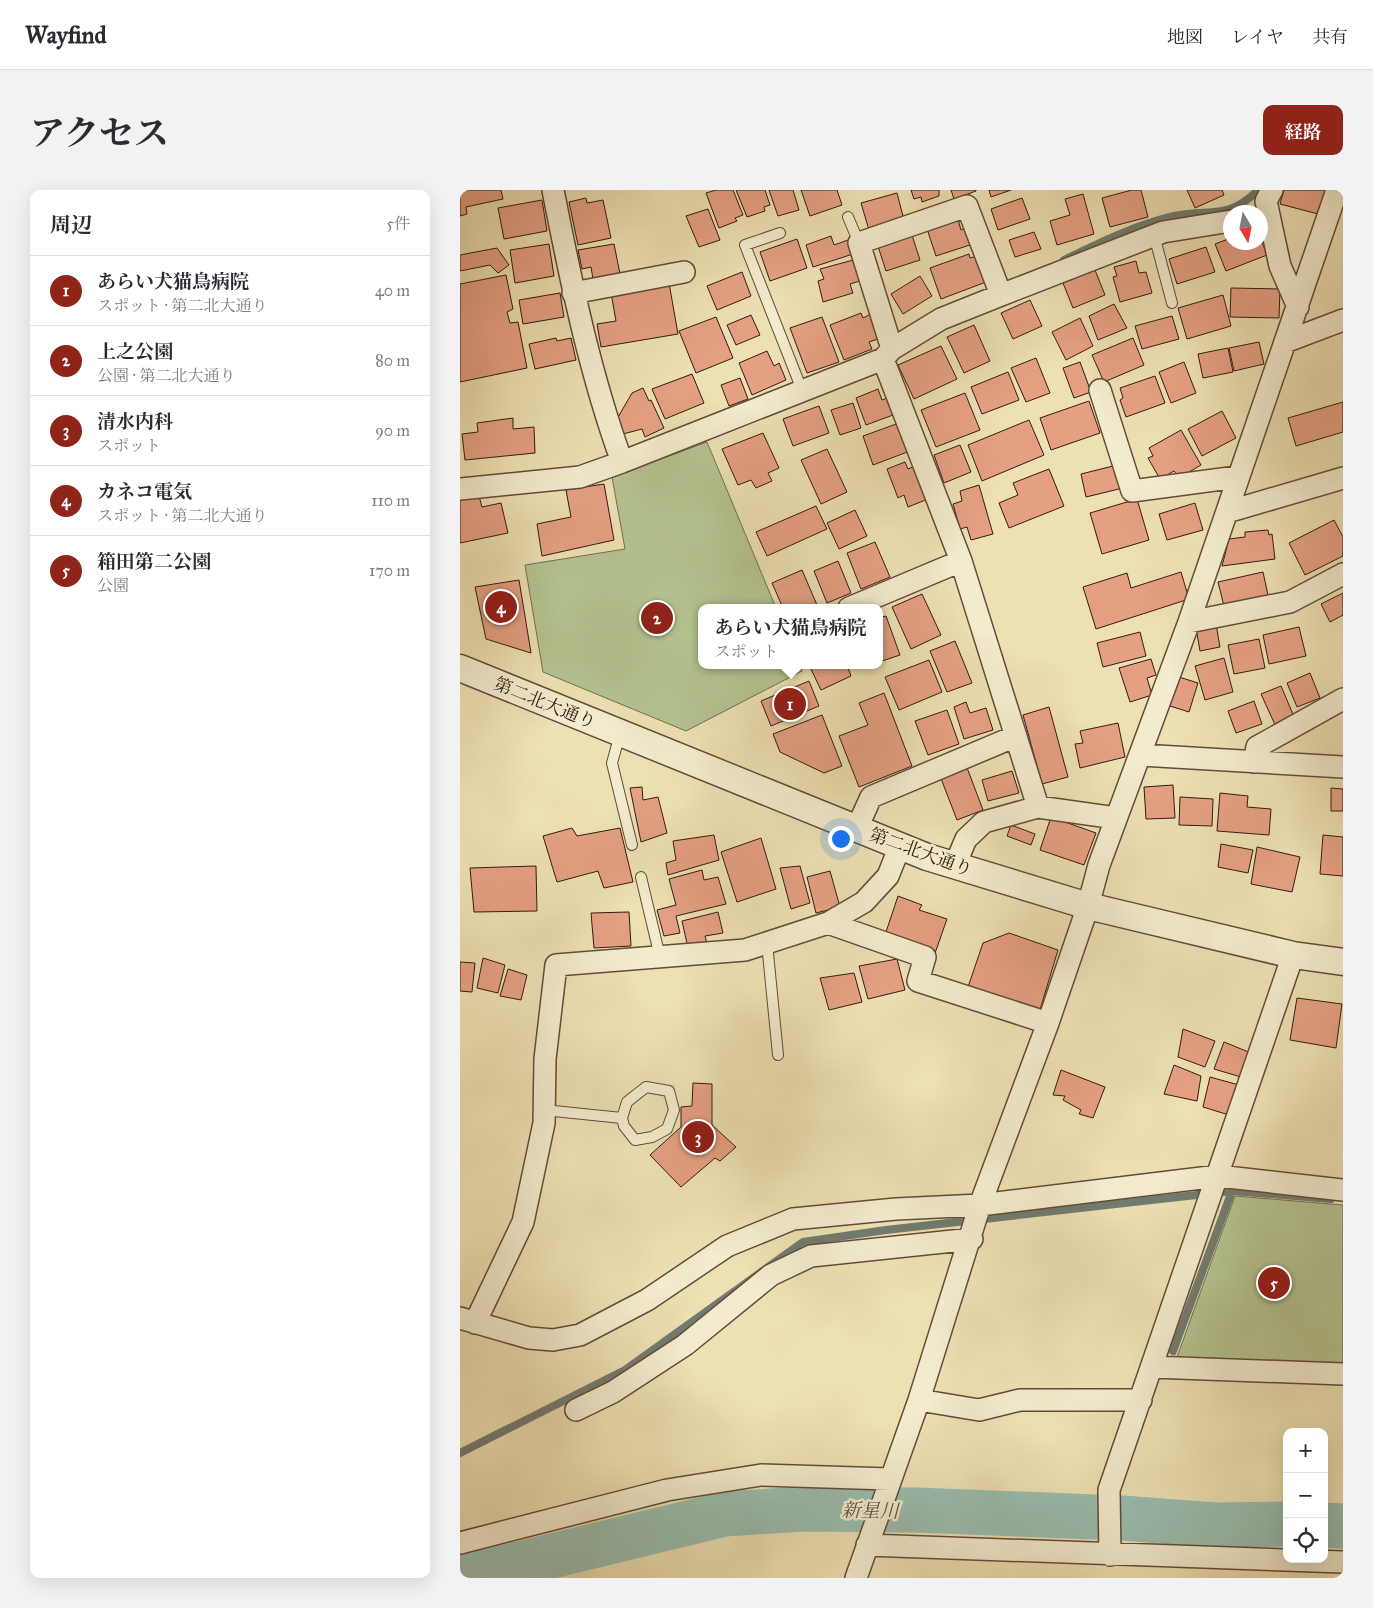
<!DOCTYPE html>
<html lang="ja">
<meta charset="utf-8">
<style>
:root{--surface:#fff;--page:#f2f2f3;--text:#2b2b33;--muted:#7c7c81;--line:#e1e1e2;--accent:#8f2418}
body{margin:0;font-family:"IM FELL Great Primer","Noto Serif JP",serif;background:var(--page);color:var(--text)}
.controls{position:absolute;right:15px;bottom:15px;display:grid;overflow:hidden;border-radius:10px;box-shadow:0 5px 20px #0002}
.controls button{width:45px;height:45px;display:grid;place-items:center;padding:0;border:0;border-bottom:1px solid var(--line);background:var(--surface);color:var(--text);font:25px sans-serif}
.compass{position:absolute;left:763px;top:15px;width:45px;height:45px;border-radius:50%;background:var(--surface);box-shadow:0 5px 20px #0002;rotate:170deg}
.you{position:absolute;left:380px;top:648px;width:18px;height:18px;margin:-12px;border:4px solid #fff;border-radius:50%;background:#1a73e8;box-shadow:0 0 0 8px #1a73e833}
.badge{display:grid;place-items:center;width:32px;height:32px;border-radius:50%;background:var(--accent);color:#fff;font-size:16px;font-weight:700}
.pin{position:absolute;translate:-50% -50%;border:2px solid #fff;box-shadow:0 1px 5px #0006}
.popup{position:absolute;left:238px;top:414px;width:185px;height:65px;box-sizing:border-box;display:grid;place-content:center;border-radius:10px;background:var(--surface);filter:drop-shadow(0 1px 4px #0005);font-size:16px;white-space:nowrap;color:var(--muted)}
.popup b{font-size:19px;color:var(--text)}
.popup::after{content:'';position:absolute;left:50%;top:100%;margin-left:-10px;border:10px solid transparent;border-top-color:var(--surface)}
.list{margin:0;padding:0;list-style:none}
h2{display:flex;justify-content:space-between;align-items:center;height:65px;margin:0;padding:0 20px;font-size:21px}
h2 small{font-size:16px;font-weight:400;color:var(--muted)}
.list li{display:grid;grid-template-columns:32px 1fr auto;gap:15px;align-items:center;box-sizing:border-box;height:70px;padding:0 20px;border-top:1px solid var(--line)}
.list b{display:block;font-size:19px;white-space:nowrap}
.list p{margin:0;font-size:16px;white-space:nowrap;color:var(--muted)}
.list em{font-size:16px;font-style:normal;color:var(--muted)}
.icon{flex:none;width:28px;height:28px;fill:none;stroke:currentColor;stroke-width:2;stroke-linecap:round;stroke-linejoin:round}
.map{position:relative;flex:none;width:883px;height:1388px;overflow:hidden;border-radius:10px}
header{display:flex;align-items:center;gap:30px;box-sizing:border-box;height:70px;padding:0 25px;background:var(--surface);border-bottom:1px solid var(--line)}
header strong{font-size:24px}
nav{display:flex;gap:28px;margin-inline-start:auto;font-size:18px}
.intro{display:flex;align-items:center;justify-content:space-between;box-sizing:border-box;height:120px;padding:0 30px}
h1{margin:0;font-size:35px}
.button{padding:12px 22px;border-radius:10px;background:var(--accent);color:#fff;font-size:18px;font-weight:700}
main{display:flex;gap:30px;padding:0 30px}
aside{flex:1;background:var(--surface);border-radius:10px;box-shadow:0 5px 20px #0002}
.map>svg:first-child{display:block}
</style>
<header>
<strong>Wayfind</strong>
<nav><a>地図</a><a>レイヤ</a><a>共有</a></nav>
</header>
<div class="intro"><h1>アクセス</h1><a class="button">経路</a></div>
<main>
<aside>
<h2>周辺<small>5件</small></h2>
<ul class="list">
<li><span class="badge">1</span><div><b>あらい犬猫鳥病院</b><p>スポット · 第二北大通り</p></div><em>40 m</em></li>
<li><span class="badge">2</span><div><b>上之公園</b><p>公園 · 第二北大通り</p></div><em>80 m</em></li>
<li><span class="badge">3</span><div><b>清水内科</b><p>スポット</p></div><em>90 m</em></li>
<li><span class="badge">4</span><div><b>カネコ電気</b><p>スポット · 第二北大通り</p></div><em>110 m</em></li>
<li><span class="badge">5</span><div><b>箱田第二公園</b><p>公園</p></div><em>170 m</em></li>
</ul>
</aside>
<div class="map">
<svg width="883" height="1388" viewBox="0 0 883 1388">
<rect width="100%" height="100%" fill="#ede0b3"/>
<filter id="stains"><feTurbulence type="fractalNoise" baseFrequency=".004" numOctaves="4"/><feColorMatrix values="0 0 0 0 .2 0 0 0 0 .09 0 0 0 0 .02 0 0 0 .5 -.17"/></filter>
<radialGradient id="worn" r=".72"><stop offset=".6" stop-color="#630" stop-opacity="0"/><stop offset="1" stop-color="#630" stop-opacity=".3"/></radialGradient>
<path fill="#b4c390" stroke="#746e50" d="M247 252 316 418H241V475H339L342 481 226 541 83 482 65 375 165 359 152 287Z
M775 1006 883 1015V1177L716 1170Z"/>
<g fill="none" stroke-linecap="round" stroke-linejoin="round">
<path stroke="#717b6f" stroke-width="8" d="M604 70C639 53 675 35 714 26 749 18 768 31 798 0
M713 1161 772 1001
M0 1263 165 1180 343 1052 426 1040 772 1001 871 1009"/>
<path stroke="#99bdaf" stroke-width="45" d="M864 1335 883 1336
M1 1388 265 1324 343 1319 456 1320 662 1328 755 1335 827 1334"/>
</g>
<path fill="#e5a083" stroke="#34190f" d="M0 0H41L43 9 6 17 7 24 0 26Z
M256 0H273L283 25 275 28 277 31 259 38 246 3Z
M276 0H305L310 15 304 17 305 21 287 27Z
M309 0H333L339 20 318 26Z
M341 0H377L382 15 350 26Z
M451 0H479V6L462 12 461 7 454 9Z
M491 0H516V1L494 9Z
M529 0H551L531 7Z
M672 0H681L688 27 650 37 642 8Z
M727 0H762L764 5 735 18Z
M824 0H865L858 24 820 14Z
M437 3 444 30 409 40 401 13Z
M623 4 634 44 597 55 590 31 610 25 605 9Z
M126 8 127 13 143 10 151 48 118 55 109 12Z
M562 8 570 29 538 40 531 19Z
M82 10 87 41 44 49 38 18Z
M248 19 260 50 239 57 226 26Z
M497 26 501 40 505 38 510 55 476 66 466 36Z
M451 42 460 70 426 81 417 53Z
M574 42 581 59 555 67 549 50Z
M371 46 374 55 388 50 393 64 353 77 346 55Z
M771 48V52H801V49L807 65 766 81 755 54Z
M337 49 347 78 310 91 300 62Z
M89 54 94 86 55 93 50 60Z
M154 54 160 84 133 89 131 77 122 79 118 60Z
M746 57 755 82 717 94 709 69Z
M37 58 49 75 38 83 30 75 0 81V65Z
M509 64 510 68 517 66 526 92 481 109 470 78Z
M397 69 403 90 390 94 393 103 363 112 358 91 364 89 360 79Z
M676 71 679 83 686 82 692 103 660 112 653 87 657 86 654 77Z
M635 80 645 105 613 118 603 93Z
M282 82 291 106 257 120 247 96Z
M46 85 53 119 47 122 50 133 58 132 67 178 0 192V94Z
M460 86 472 106 443 124 431 104Z
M209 93 218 144 141 157 137 134 156 131 151 103Z
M771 98 820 99 819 128 770 127Z
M100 103 104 127 63 134 59 110Z
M763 105 771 136 727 149 718 118Z
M570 110 582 136 553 149 541 123Z
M654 114 667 138 638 150 629 126Z
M401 123 403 128 411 124 421 148 409 152 412 159 384 170 370 135Z
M291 125 300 145 276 155 267 135Z
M712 126 719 149 682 159 675 136Z
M256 127 273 168 236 183 219 141Z
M362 127 379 172 347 183 330 138Z
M620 128 633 156 606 170 592 142Z
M514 135 530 171 504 183 487 147Z
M96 148 97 151 111 148 116 170 75 179 69 154Z
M673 148 684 175 644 192 632 165Z
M799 152 804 174 774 181 769 158Z
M481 156 497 189 454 209 438 175Z
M768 158 773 182 743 188 738 164Z
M307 161 314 176 319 173 326 190 292 205 279 173Z
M576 168 590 203 566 212 551 178Z
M620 172 631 202 614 208 603 178Z
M724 172 736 203 711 213 699 182Z
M548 182 559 210 522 224 511 197Z
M232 184 244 213 205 229 192 199Z
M695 186 705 213 666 227 660 210 663 208 660 198Z
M280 188 288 209 269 216 261 195Z
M183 198 189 211 191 210 204 238 185 247 182 239 163 244 157 229 172 203Z
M418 199 422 210 427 208 433 225 406 235 396 208Z
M505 203 520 240 476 257 461 220Z
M629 211 640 243 591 260 580 228Z
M883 212V242L836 256 828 228Z
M393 213 401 238 380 245 371 220Z
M359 216 369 243 333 256 323 229Z
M762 221 776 248 742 266 728 239Z
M53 228V239L74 237 75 263 5 270 2 244 18 242 17 233Z
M569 230 584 265 522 291 508 255Z
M439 233 450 261 413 275 403 246Z
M721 240 741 275 719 288 714 281 700 289 688 268 693 266 689 258Z
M303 243 319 278 308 283 312 291 296 298 291 290 278 295 262 259Z
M500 255 511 282 484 293 474 265Z
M367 259 387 302 361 314 341 270Z
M445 272 448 279 455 276 468 309 448 317 444 305 438 308 427 279Z
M657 275 663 298 626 307 621 284Z
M589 279 604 316 549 338 539 313 558 305 553 293Z
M144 294 154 350 82 366 77 334 111 327 106 300Z
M519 295 533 344 511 350 507 337 500 339 493 314 502 311 500 301Z
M19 306 22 317 41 313 48 343 0 353V310Z
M677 309 689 350 642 364 630 323Z
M735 313 743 340 707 350 699 324Z
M356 316 367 339 307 366 296 342Z
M395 320 407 346 379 359 367 333Z
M874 330 883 347V366L845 385 829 353Z
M808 340 809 345 812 344 815 369 762 376 769 349 785 347V342Z
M415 352 430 387 401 399 387 363Z
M378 371 391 403 367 413 354 381Z
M342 380 357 415 349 418H323L312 393Z
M721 382 729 409 636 439 623 397 667 383 671 398Z
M803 382 808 405 764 416 758 392Z
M59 390 71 463 26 449 15 397Z
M883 403V425L870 432 861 414Z
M462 404 481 445 451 459 432 417Z
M426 426 440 465 419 472V428Z
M756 434 760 457 740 461 736 438Z
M839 437 846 466 809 474 803 445Z
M680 442 686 466 643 477 637 453Z
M799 449 805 478 774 484 768 455Z
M495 451 512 493 487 502 470 461Z
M764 468 773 502 745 510 735 476Z
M691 469 696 485 687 488 692 505 670 512 659 478Z
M469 470 482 502 439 520 425 487Z
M349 475H387L391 486 361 500Z
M850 483 860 508 837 517 827 493Z
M719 487 738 493 729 522 710 516Z
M349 491 359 516 311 536 301 511Z
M821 496 835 529 816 537 801 504Z
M424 503 452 576 399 597 379 546 408 535 399 513Z
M794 511 802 534 776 543 768 521Z
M506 512 510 523 526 518 533 540 504 549 494 517Z
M589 517 608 587 582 594 563 525Z
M487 520 499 554 468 565 455 531Z
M362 525 382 576 364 583 320 562 313 544Z
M658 533 665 567 620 578 615 554 623 553 620 541Z
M506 575 523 620 497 630 480 586Z
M552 581 559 603 528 611 522 590Z
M713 595 715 628 686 629 684 597Z
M182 597 183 610 198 607 207 643 181 652 170 598Z
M871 598 883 599V621H871Z
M760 603 788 606 787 617 811 619 809 645 757 641Z
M720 607 753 609 752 636 719 635Z
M591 627 636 643 624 675 580 660Z
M551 635 575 644 571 655 547 646Z
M112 638 117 646 160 638 173 692 144 698 138 681 97 692 83 646Z
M254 645 259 670 208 685 206 673 216 670 213 651Z
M863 645 883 647V686L860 684Z
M301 648 316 699 277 712 261 662Z
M761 654 793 660 788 683 758 677Z
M797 657 840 667 832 702 791 694Z
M76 676 77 721 14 722 10 678Z
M340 676 350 713 331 719 320 678Z
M242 680 244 690 258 687 266 714 216 726 220 743 204 746 197 720 216 715 209 689Z
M370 681 380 717 356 723 347 687Z
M438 706 462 715 459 720 487 729 474 766 424 748Z
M169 722 171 756 134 758 131 723Z
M258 722 263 743 245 746 247 754 228 758 222 731Z
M549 743 598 760 579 823 507 800 523 753Z
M23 768 45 775 38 803 17 798Z
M437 769 445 800 408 809 399 776Z
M0 772 15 773 12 802 0 801Z
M48 779 67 785 61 810 40 806Z
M394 783 402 812 369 820 360 788Z
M837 808 882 814 876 858 830 850Z
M723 839 755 851 745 877 718 867Z
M764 852 791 863 781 887 754 879Z
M714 875 741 886 737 911 704 904Z
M601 880 645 897 633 928 619 924 621 920 603 910 605 906 593 905Z
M750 887 779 895 769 925 743 917Z
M233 893 252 894V935L276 957 260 971 255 968 221 997 190 965 221 937V917L232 916Z"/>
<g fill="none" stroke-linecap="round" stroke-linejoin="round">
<g stroke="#624b38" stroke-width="12">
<path id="service" d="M388 27 399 53
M320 43 285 55 342 200
M694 45 712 113
M160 544 152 573 172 655
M181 687 200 767
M307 753 318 865
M84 920 162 928 167 912 186 897 209 901 214 920 207 939 192 947 175 950 164 936 162 928"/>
</g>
<g stroke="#624b38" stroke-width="24">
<path id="minor" d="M93 0C111 92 130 184 162 272
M812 0 806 11 820 76 838 117
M113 103 224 82
M825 152 883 130
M432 159 399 53 507 16 541 105
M423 169 501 371 578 617
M640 200 672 301 777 287
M0 299 120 287 162 272 423 169 432 159 481 129 541 105 703 42 771 31
M767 322 883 288
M389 418 501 371
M729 432 830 412 883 384
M681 565 883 577
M794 572 797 557 883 509
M397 638 411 607 556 546
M495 675 506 649 524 632 578 617 656 628
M368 733 465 767 458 791 588 833
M0 1128 69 1148 93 1150 120 1145 187 1110 267 1056 333 1029 436 1019 520 1015 758 986 883 1000
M15 1133 63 1032 84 933 85 869 96 775 285 760 368 733 404 712 428 686 440 656
M692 1177 883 1184
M459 1210 519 1220 560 1210H681
M116 1220 153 1202 225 1155 311 1085 351 1066 512 1049
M0 1353 207 1300 301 1285 429 1289
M407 1355 883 1372
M650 1365 649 1300 833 765
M396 1388 459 1210 520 1015 588 833 628 716 639 675 729 432 877 0"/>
</g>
<g stroke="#624b38" stroke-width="29">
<path id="tertiary" d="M0 478 467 667 628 716 833 765 883 772"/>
</g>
<use href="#service" stroke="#f3ebce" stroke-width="10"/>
<use href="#minor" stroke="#f3ebce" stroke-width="21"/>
<use href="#tertiary" stroke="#f3ebce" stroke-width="26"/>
</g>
<g text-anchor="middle" stroke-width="5" stroke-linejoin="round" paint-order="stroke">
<g font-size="18" fill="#34190f" stroke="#f3ebce">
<text transform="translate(85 513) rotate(22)" y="6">第二北大通り</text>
<text transform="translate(461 662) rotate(20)" y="6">第二北大通り</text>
</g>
<g font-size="19" font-style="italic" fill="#575247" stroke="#f3ebce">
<text transform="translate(410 1320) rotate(1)" y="7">新星川</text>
</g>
</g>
<rect width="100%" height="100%" filter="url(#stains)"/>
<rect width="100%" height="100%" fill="url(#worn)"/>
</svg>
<div class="controls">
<button>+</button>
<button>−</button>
<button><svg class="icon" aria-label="locate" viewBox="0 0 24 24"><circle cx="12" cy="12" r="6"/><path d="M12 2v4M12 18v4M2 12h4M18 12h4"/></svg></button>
</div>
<svg class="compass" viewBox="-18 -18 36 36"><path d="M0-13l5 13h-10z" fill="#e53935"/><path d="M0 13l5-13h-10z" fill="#7c7c81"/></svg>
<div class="you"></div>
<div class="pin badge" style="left:330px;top:514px">1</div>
<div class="popup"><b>あらい犬猫鳥病院</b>スポット</div>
<div class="pin badge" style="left:197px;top:428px">2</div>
<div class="pin badge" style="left:238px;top:947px">3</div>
<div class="pin badge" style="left:41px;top:417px">4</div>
<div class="pin badge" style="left:814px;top:1093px">5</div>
</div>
</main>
